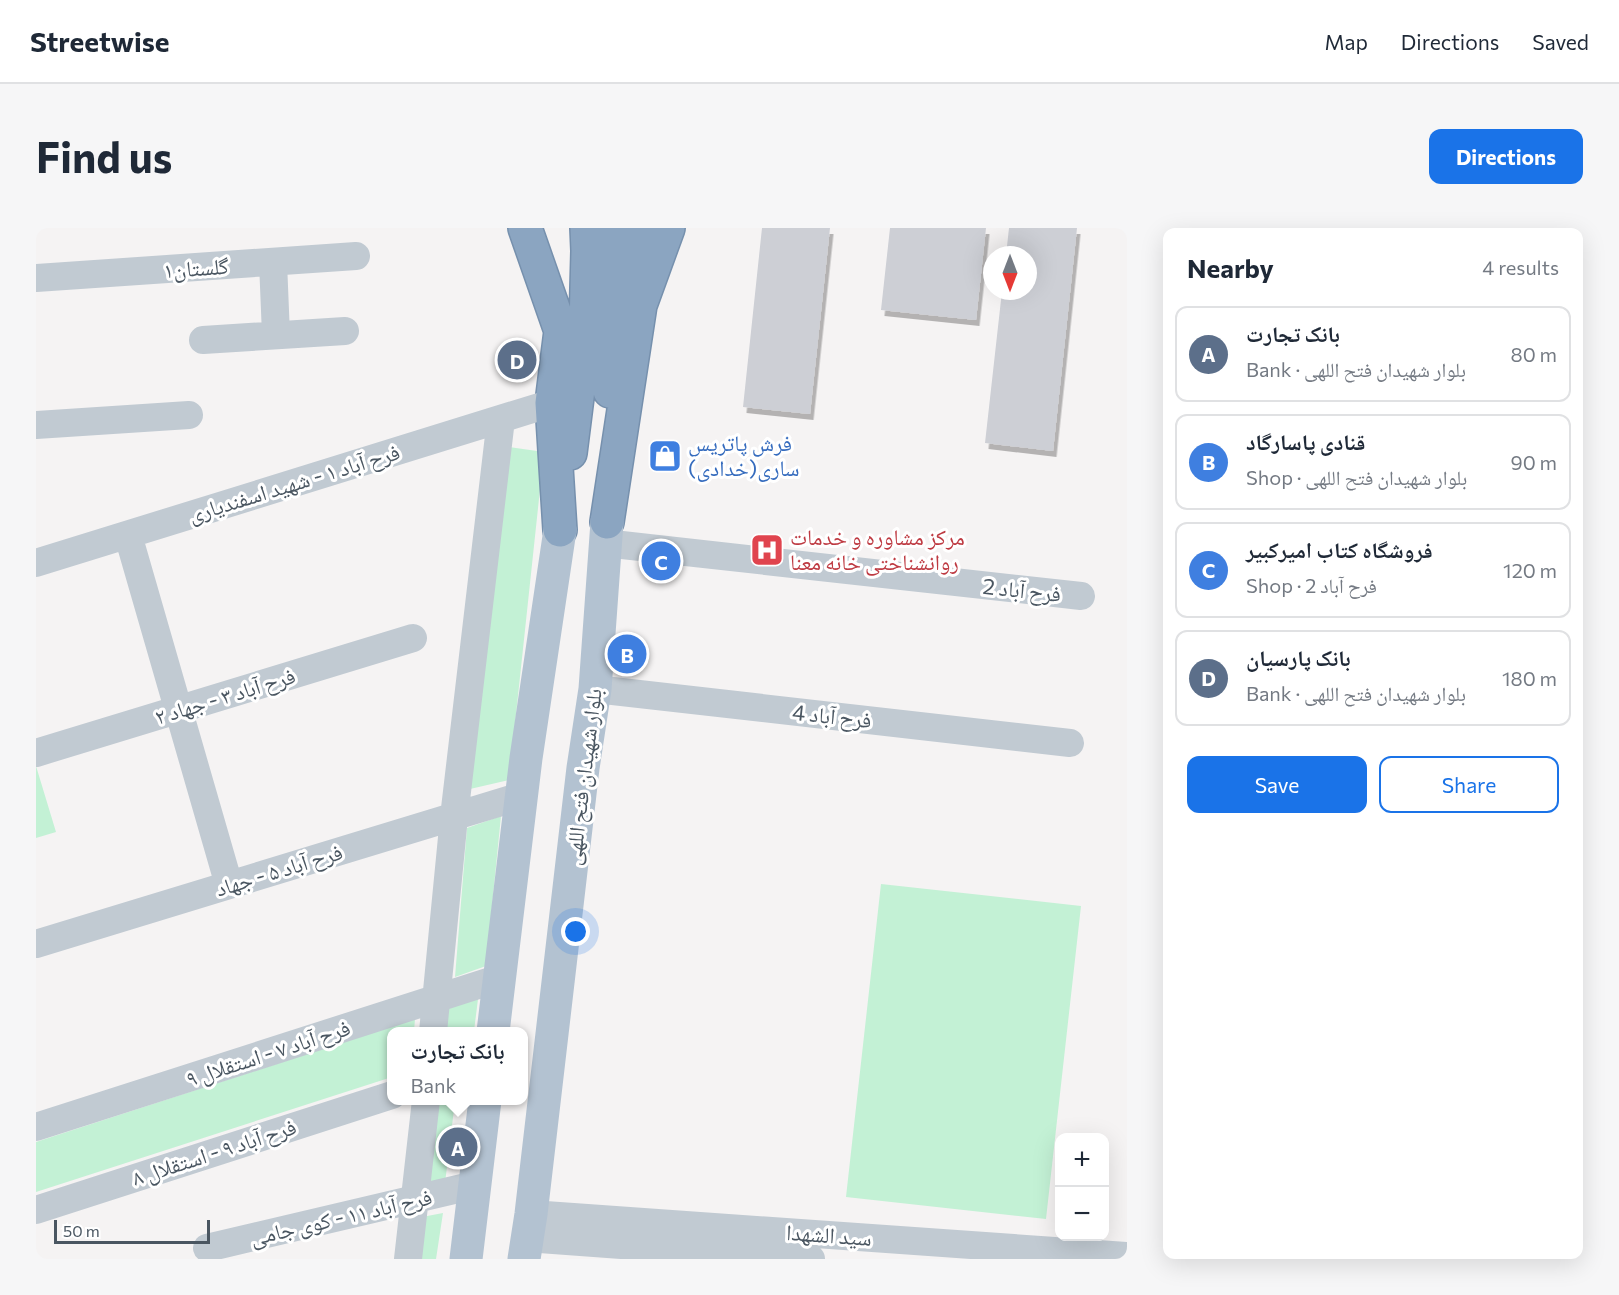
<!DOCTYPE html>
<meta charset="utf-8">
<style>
:root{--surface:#fff;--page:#f6f6f7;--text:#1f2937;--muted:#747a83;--line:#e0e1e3;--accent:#1a73e8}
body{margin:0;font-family:Commissioner,"Noto Naskh Arabic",sans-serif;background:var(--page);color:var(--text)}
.controls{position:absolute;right:18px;bottom:18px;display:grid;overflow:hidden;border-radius:12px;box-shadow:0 6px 24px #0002}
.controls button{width:54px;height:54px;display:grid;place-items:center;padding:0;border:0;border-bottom:2px solid var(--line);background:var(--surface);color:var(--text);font:30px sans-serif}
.compass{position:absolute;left:947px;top:18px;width:54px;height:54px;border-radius:50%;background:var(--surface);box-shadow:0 6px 24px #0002;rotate:180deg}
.scale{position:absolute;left:18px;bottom:15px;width:156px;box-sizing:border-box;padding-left:6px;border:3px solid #4a5661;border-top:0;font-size:16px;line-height:21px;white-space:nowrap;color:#4a5661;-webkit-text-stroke:4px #fff;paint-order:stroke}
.you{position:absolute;left:540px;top:704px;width:21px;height:21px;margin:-15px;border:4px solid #fff;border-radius:50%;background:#1a73e8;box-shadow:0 0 0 9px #1a73e833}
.badge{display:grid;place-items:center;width:39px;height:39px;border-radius:50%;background:var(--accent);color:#fff;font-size:20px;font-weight:700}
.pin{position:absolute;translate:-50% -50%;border:3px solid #fff;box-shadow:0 2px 6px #0006}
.popup{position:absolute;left:351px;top:799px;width:141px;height:78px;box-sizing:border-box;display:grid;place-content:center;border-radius:12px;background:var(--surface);filter:drop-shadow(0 2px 4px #0005);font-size:20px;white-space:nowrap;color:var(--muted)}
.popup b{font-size:22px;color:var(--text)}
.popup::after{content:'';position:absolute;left:50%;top:100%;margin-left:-12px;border:12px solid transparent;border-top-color:var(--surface)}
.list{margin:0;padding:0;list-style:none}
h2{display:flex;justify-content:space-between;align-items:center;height:78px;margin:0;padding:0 24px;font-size:26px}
h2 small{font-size:20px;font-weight:400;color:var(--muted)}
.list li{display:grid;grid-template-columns:39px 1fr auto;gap:18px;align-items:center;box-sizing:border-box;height:96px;margin:0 12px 12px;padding:0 12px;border:2px solid var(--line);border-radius:12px}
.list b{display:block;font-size:22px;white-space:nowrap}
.list p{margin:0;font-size:20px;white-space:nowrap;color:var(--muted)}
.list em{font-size:20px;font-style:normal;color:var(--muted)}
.actions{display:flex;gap:12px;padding:18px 24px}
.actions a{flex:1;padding:14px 0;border:2px solid var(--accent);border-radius:12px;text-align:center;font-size:21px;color:var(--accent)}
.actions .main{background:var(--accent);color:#fff}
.map{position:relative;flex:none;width:1091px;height:1031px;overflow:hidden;border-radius:12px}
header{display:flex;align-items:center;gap:36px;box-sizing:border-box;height:84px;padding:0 30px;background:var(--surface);border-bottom:2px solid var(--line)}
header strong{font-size:28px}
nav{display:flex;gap:33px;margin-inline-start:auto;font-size:21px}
.intro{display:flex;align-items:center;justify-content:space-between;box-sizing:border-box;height:144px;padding:0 36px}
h1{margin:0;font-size:42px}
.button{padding:15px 27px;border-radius:12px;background:var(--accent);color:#fff;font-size:21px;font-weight:700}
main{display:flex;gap:36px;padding:0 36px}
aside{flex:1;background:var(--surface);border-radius:12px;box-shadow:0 6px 24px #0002}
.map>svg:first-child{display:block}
</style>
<header>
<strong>Streetwise</strong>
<nav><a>Map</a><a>Directions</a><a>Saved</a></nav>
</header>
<div class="intro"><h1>Find us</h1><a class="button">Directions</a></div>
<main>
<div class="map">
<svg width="1091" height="1031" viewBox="0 0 1091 1031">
<defs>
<filter id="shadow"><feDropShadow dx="3.5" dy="6" stdDeviation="0" flood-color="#0004"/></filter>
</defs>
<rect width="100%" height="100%" fill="#f5f3f3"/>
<path fill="#c3f1d5" d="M473 219 508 224 473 552 434 561Z
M0 538 20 604 0 610Z
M465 588 450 738 419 749 431 600Z
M845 656 1045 678 1010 991 810 969Z
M442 771 438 803 405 804 409 774Z
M379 791 378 803 356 804V849L0 964V914Z
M393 873H419L409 955 383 959Z
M407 985 400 1031H378L386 989Z"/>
<path fill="#cdcfd5" filter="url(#shadow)" d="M726 0H794L774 186 707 179Z
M854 0H950L940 92 845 82Z
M973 0H1041L1017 223 949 215 966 63H992V27H970Z"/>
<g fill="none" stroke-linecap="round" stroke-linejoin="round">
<g stroke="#7690ad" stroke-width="36">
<path id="highway" d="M489 0 525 103 516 175 524 302
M599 0 603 66
M574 163 576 22 575 0
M534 225 550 98 552 23 551 0
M571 294 604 77 632 0"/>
</g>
<path stroke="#c1cad2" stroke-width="28" d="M237 34 240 107
M0 50 320 28
M167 112 309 103
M0 197 153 187
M92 307 193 657
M568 315 1045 368
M0 335 516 175
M559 461 1034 515
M0 525 377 410
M0 716 485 568
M397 804 418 589 465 191
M0 899 464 750
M0 982 356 867
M495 986 1091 1028
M490 1010 775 1031
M171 1020 439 957
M372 1031 390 872"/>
<path stroke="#b3c2d1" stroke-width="33" d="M457 804 490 530 524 302
M430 1031 449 872
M488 1031 495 986 547 540 559 461 571 294"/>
<use href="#highway" stroke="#8ba5c1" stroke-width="33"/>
</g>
<defs>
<g id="shop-square" transform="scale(1.725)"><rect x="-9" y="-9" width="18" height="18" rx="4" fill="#3f7fe0" stroke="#fff"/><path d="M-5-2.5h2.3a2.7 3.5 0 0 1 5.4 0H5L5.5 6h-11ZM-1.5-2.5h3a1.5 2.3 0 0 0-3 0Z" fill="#fff"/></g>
<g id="hospital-square" transform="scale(1.725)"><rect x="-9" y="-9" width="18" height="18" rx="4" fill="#e0444e" stroke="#fff"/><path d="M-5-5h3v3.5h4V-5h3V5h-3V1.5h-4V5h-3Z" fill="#fff"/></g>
</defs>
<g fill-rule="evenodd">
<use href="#shop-square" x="629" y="228"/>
<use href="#hospital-square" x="731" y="322"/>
</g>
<g text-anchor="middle" stroke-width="6" stroke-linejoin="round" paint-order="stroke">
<g font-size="22" fill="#4a5661" stroke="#fff">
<text transform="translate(160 40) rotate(-4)" y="8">گلستان۱</text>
<text transform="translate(258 255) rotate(-17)" y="8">فرح آباد ۱ - شهید اسفندیاری</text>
<text transform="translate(986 362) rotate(6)" y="8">فرح آباد 2</text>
<text transform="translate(189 468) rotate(-17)" y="8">فرح آباد ۳ - جهاد ۲</text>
<text transform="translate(796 488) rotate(6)" y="8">فرح آباد 4</text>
<text transform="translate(547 549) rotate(-83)" y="8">بلوار شهیدان فتح اللهی</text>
<text transform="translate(243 642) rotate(-17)" y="8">فرح آباد ۵ - جهاد</text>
<text transform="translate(232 825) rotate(-18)" y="8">فرح آباد ۷ - استقلال ۹</text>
<text transform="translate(178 924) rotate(-18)" y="8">فرح آباد ۹ - استقلال ۸</text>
<text transform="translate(305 989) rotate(-13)" y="8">فرح آباد ۱۱ - کوی جامی</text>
<text transform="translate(793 1007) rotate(4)" y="8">سید الشهدا</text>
</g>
<g font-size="22" fill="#366cbe" stroke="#fff" text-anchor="start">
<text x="652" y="223">فرش پاتریس<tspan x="652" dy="25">(خدادی)ساری</tspan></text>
</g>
<g font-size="22" fill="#be3a42" stroke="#fff" text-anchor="start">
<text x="754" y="317">مرکز مشاوره و خدمات<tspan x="754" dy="25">روانشناختی خانه معنا</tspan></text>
</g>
</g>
</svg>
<div class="controls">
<button>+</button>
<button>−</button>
</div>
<svg class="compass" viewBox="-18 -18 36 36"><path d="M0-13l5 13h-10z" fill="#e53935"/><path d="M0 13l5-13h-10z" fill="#747a83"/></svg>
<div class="scale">50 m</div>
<div class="you"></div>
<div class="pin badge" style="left:422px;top:919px;background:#5c6f8a">A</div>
<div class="popup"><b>بانک تجارت</b>Bank</div>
<div class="pin badge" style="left:591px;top:426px;background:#3f7fe0">B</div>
<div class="pin badge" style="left:625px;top:333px;background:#3f7fe0">C</div>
<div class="pin badge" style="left:481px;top:132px;background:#5c6f8a">D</div>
</div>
<aside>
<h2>Nearby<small>4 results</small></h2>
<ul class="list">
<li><span class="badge" style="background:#5c6f8a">A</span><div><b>بانک تجارت</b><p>Bank · بلوار شهیدان فتح اللهی</p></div><em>80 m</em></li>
<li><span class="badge" style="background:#3f7fe0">B</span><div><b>قنادی پاسارگاد</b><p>Shop · بلوار شهیدان فتح اللهی</p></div><em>90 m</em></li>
<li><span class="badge" style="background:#3f7fe0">C</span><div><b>فروشگاه کتاب امیرکبیر</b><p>Shop · فرح آباد 2</p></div><em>120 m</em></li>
<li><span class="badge" style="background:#5c6f8a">D</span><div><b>بانک پارسیان</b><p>Bank · بلوار شهیدان فتح اللهی</p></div><em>180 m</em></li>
</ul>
<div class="actions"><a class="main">Save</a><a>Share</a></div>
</aside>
</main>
